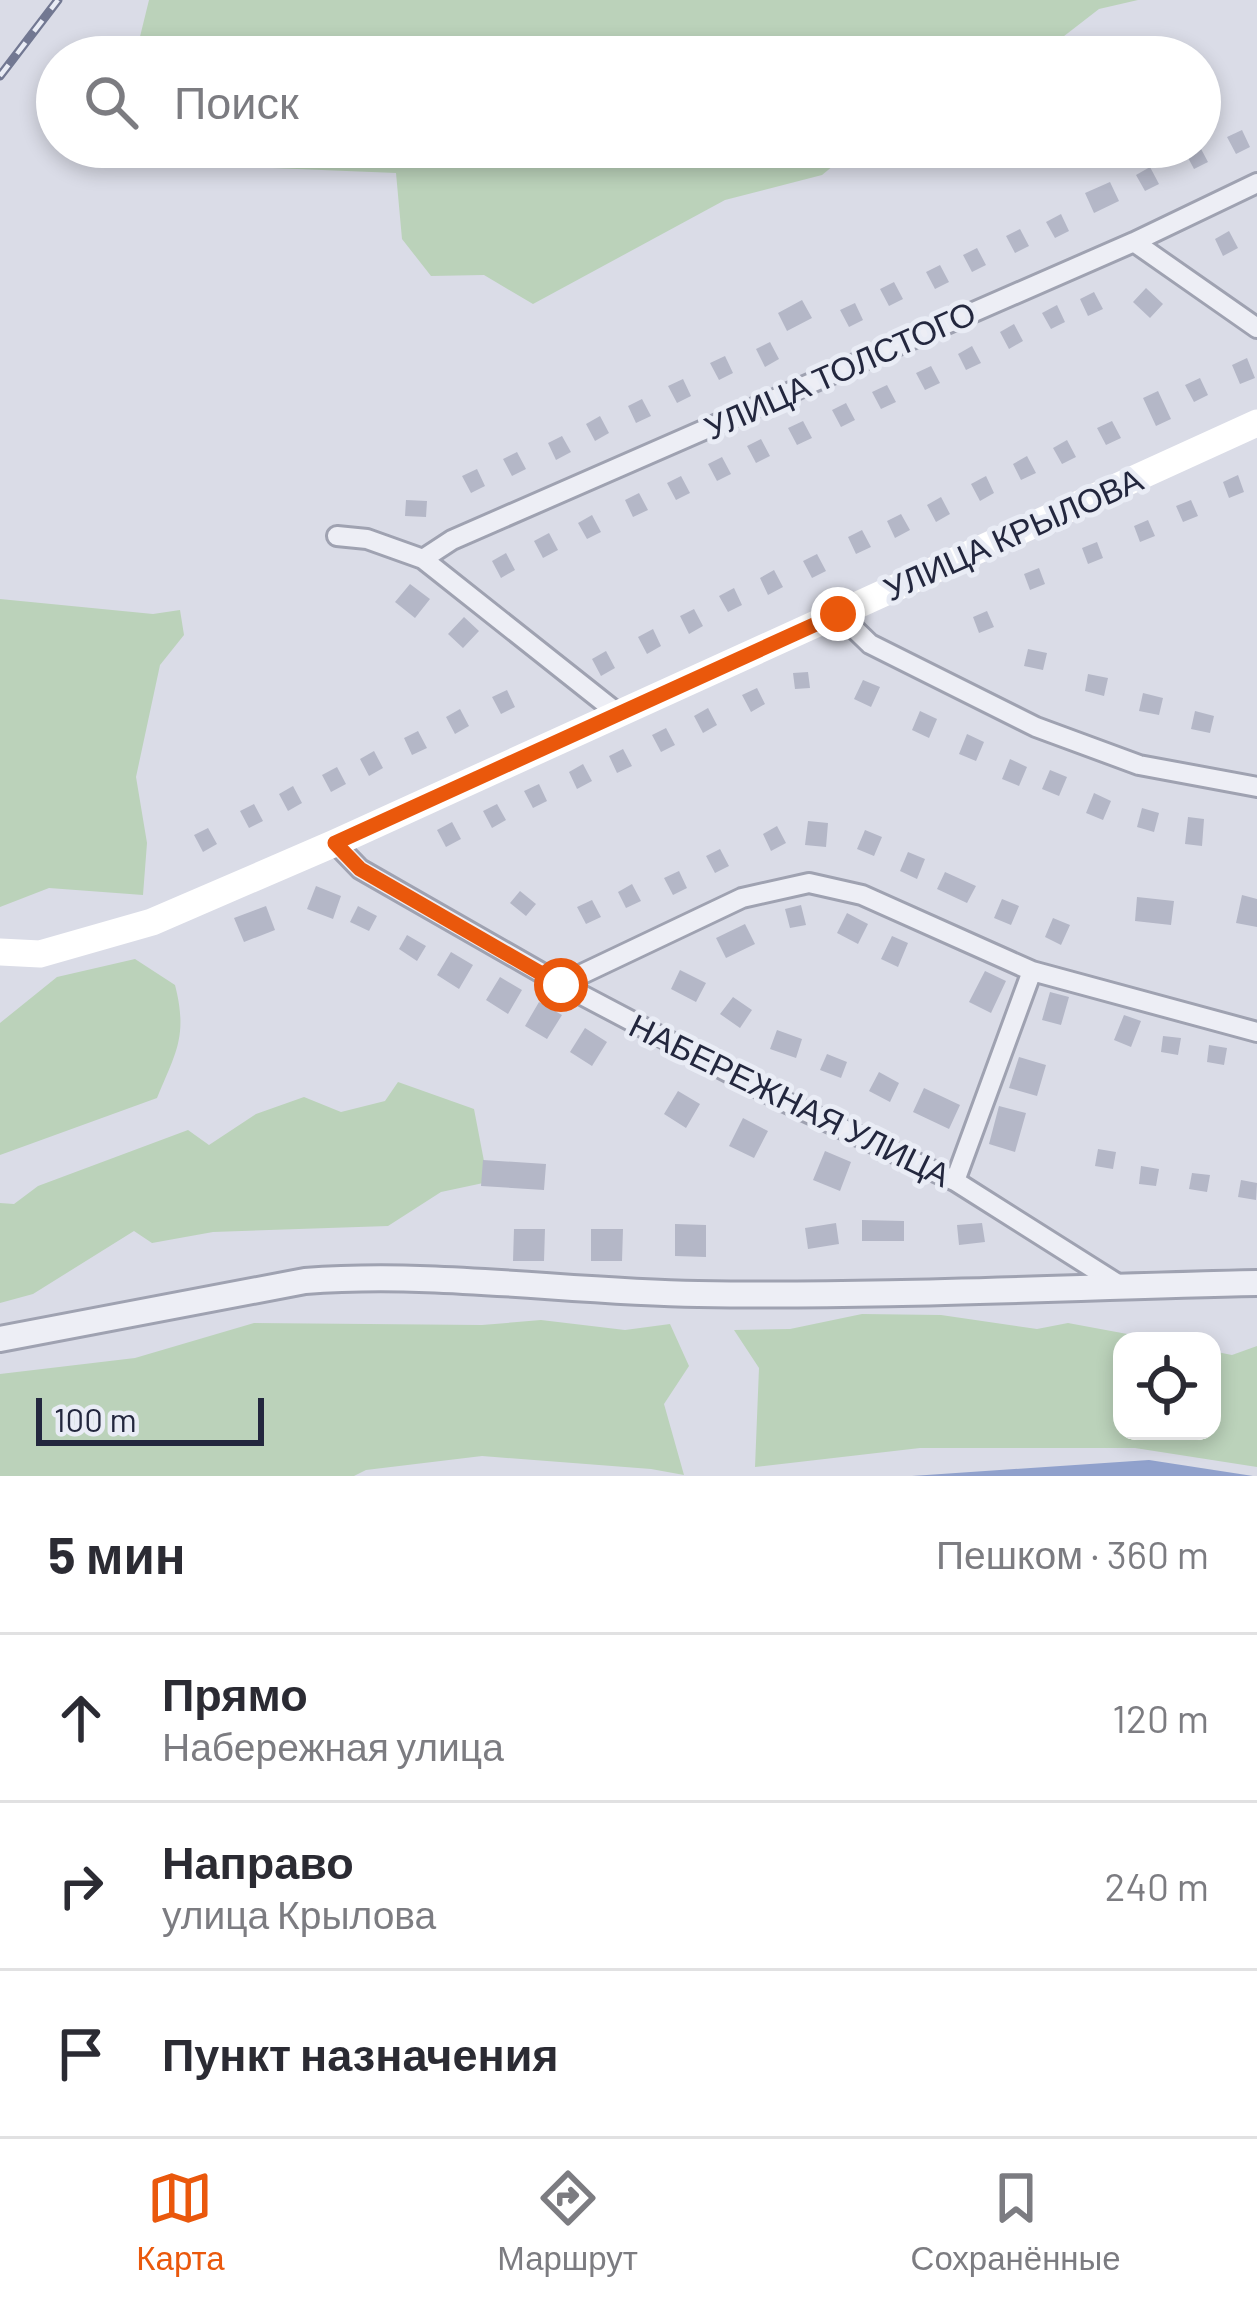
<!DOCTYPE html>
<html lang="ru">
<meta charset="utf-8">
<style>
:root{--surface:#fff;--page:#f2f2f3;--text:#2b2b33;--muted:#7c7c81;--line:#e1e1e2;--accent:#ea580c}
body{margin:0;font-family:Barlow,sans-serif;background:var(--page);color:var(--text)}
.controls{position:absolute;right:36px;bottom:36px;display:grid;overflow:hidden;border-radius:24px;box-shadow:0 6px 18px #0003}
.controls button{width:108px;height:108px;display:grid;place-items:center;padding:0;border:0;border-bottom:3px solid var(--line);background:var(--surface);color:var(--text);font:60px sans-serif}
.scale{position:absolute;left:36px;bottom:30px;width:228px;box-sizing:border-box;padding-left:12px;border:6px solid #23273e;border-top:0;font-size:33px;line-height:42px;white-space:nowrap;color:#23273e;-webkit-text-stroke:9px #e9ecf5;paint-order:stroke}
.stop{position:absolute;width:36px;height:36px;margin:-27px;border:9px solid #ea580c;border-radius:50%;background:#fff}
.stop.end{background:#ea580c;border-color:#fff;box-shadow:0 3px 12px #0008}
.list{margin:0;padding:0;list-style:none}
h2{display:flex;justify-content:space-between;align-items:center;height:156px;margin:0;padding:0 48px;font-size:51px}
h2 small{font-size:39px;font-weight:400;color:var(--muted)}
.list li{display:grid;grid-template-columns:78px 1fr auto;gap:36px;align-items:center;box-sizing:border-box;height:168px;padding:0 48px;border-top:3px solid var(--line)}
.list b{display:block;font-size:45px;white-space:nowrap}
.list p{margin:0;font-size:39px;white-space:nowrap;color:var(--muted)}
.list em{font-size:39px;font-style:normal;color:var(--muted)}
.icon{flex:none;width:66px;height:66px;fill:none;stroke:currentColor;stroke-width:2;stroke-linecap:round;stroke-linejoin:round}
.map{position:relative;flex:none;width:1257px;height:1476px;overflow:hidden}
.search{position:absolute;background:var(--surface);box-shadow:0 6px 18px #0003;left:36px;right:36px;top:36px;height:132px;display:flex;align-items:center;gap:30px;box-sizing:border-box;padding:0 42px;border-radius:66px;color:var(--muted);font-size:45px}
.sheet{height:660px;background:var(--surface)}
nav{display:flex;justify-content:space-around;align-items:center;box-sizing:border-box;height:168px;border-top:3px solid var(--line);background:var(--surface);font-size:33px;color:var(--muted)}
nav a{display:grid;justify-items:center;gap:6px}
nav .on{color:var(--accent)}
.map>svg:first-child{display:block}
</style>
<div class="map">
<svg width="1257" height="1476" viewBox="0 0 1257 1476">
<rect width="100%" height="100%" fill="#dadce7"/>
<path fill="#bbd2ba" d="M149 0H1138L1099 9 1037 57H135Z
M168 147H856L822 175 725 200 533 304 484 275 431 276 402 239 396 173 177 164Z
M0 599 153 614 180 610 184 635 160 665 136 777 147 843 143 895 49 888 0 907Z
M135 959 175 985C188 1036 176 1052 157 1098L0 1155V1023L57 977Z
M398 1082 474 1109 488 1182 441 1192 388 1226 213 1232 152 1243 134 1231 33 1294 0 1303V1203L14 1204 38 1186 188 1130 209 1145 256 1114 304 1097 341 1112 385 1101Z
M862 1314 941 1315 1037 1329 1068 1323 1165 1341H1122V1431H1212V1351L1232 1355 1257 1346V1467L1135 1448H920L755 1467 759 1368 734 1330 790 1329Z
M541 1320 625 1330 670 1324 689 1366 664 1404 684 1475 651 1469 482 1456 366 1470 354 1476H0V1374L135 1358 254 1323 482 1325Z"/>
<path fill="#90a1cc" d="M1149 1460 1253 1476H912Z"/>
<path fill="#b4b7c7" d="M1242 130 1250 147 1236 154 1227 137Z
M1200 147 1208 162 1194 169 1185 152Z
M1150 167 1159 184 1145 191 1136 175Z
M1110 182 1119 201 1094 213 1085 193Z
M1061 214 1069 231 1055 238 1046 222Z
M1020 229 1029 246 1015 253 1006 236Z
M1229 231 1238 248 1223 256 1215 239Z
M977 248 986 265 972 272 963 255Z
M940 265 949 282 935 289 926 272Z
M894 282 903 299 889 306 880 289Z
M1146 288 1163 304 1150 318 1133 302Z
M1094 292 1103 309 1088 316 1080 299Z
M802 300 812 318 787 331 778 313Z
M855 303 863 320 849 327 840 310Z
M1057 305 1065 322 1051 329 1042 313Z
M1014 324 1023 341 1009 349 1000 332Z
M770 342 779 359 765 367 756 349Z
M972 346 981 363 966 370 958 354Z
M725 356 733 373 719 380 710 363Z
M1247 358 1255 378 1240 384 1232 365Z
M931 366 940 383 925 390 916 373Z
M1200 378 1208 395 1194 402 1185 385Z
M683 379 691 396 677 403 668 386Z
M887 385 896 402 881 409 872 392Z
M1158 391 1171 419 1156 426 1143 398Z
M642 399 651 416 636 423 628 406Z
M846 403 855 420 841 427 832 410Z
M600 416 609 433 595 441 586 424Z
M803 421 812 438 797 445 788 428Z
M1112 421 1121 438 1106 445 1097 428Z
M562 436 571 452 556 460 548 443Z
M761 439 770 456 756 463 747 446Z
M1067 440 1076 457 1062 464 1053 448Z
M517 452 526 469 512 476 503 459Z
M1027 456 1036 473 1021 480 1013 464Z
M722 457 731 474 717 481 708 464Z
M477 469 485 486 471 493 462 476Z
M1238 475 1244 492 1229 498 1223 482Z
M681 476 690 493 676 500 667 483Z
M986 476 994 493 980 501 971 484Z
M639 493 648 510 633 517 625 500Z
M941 497 950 514 936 522 927 505Z
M406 500 427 501 426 517 405 516Z
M1191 500 1198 516 1183 522 1176 506Z
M901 514 910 530 895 538 887 521Z
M592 515 601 532 587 539 578 523Z
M1148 520 1155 536 1140 542 1134 526Z
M862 530 871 547 856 554 848 537Z
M549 533 558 550 543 558 534 541Z
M1097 542 1103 558 1088 564 1082 548Z
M506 553 515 570 501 578 492 561Z
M817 554 826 571 812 578 803 561Z
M1039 568 1045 584 1030 590 1024 574Z
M774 570 783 587 768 595 760 578Z
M410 584 430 599 415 618 395 602Z
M734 588 742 605 728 612 719 596Z
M694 609 703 626 689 634 680 616Z
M987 611 994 627 979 633 973 617Z
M464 617 479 631 463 648 448 634Z
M653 629 661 646 647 654 638 637Z
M1028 649 1047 653 1043 670 1024 666Z
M606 651 615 668 601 676 592 659Z
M808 672 810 688 795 689 793 673Z
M1088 674 1108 678 1104 696 1085 691Z
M863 680 880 687 871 707 854 699Z
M757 688 765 704 751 712 742 695Z
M507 690 515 707 501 714 492 697Z
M1143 693 1163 698 1159 715 1139 711Z
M708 708 717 725 703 733 694 716Z
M460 709 469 726 455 734 446 717Z
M920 711 937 719 929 738 912 730Z
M1195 711 1214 716 1210 733 1191 729Z
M666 728 675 745 661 752 652 735Z
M418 731 427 748 412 755 404 738Z
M967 734 984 742 976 761 959 754Z
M623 749 632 766 617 773 609 756Z
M374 751 383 768 369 776 360 759Z
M1010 759 1027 767 1019 786 1002 779Z
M583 764 592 781 577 789 569 772Z
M337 767 346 784 331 792 322 775Z
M1050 770 1067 777 1059 796 1042 789Z
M539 784 547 801 533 808 524 791Z
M293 786 302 803 288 811 279 794Z
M1094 793 1111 801 1103 820 1086 813Z
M254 804 263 821 249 828 240 811Z
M497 804 506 820 492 828 483 811Z
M1142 808 1159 813 1154 832 1137 827Z
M1188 817 1204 819 1202 846 1185 844Z
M808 821 828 823 826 847 805 845Z
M452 822 461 839 446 847 437 830Z
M777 826 786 843 771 851 763 834Z
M208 828 217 844 203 852 194 835Z
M865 830 882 837 874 856 857 849Z
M720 849 729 866 715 873 706 856Z
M908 852 925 859 917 879 900 871Z
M679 871 687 888 673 895 664 878Z
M945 872 976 886 967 903 937 889Z
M632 884 641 901 626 908 618 892Z
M316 886 341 896 333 919 307 909Z
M520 891 536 904 526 916 510 903Z
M1242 895 1257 899V927L1236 923Z
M1137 897 1174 901 1171 925 1135 921Z
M1002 899 1019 906 1011 925 994 918Z
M592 900 601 917 586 924 577 907Z
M801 905 806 925 790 928 785 909Z
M266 906 275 930 244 942 234 918Z
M358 906 377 916 369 931 350 922Z
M847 913 868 924 858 944 837 933Z
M1053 918 1070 925 1061 945 1045 937Z
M745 924 755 944 726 958 716 938Z
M407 935 426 946 417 961 399 949Z
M892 936 908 943 898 967 881 959Z
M451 952 473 965 459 989 437 975Z
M680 970 706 983 696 1002 671 989Z
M985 971 1006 981 991 1013 969 1002Z
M500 977 522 990 508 1014 486 1000Z
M1050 992 1069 997 1061 1025 1042 1020Z
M733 997 752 1010 740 1028 720 1014Z
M539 1002 562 1015 547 1039 525 1026Z
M1124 1015 1141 1021 1131 1047 1114 1040Z
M585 1028 607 1042 592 1066 570 1052Z
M777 1030 802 1039 796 1058 770 1049Z
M1163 1036 1181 1038 1178 1055 1161 1052Z
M1209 1045 1227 1048 1224 1065 1207 1062Z
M827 1054 847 1062 841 1078 820 1070Z
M1019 1057 1046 1065 1037 1096 1009 1088Z
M879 1072 899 1083 890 1102 869 1091Z
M924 1088 960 1105 949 1129 913 1112Z
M678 1091 700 1104 686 1128 664 1114Z
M999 1106 1026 1113 1015 1152 989 1144Z
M743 1118 768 1131 754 1158 729 1146Z
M1098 1149 1116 1152 1113 1169 1095 1166Z
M825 1151 851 1162 840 1191 813 1180Z
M483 1160 546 1164 544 1190 481 1186Z
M1141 1166 1159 1169 1156 1186 1139 1184Z
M1192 1173 1210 1175 1207 1192 1189 1189Z
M1241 1180 1257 1183 1256 1200 1238 1197Z
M862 1220 904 1221V1241H862Z
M836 1223 839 1244 808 1249 805 1228Z
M982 1223 985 1242 959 1245 957 1225Z
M675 1224 706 1225V1257L675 1256Z
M514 1229H545L544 1261H513Z
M591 1229H623L622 1261H591Z"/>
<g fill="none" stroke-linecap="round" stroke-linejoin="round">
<g stroke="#9fa2b1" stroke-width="24">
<path id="minor" d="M1134 242 1257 328
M337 536 367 539 423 559 616 712
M423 559 452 540 1134 242 1257 183
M839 614 870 644 1036 727 1139 765 1257 787
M335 843 360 869 561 984 781 1100 955 1181 1121 1286
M561 984 742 898 809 883 862 895 1032 971 1257 1032
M955 1181 1032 971"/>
</g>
<g stroke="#9fa2b1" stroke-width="30">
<path id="tertiary" d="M0 1339 305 1281C437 1271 567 1292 698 1294 884 1297 1071 1287 1257 1283"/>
</g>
<use href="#minor" stroke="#edeef5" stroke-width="18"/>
<use href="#tertiary" stroke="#edeef5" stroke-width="24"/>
<path stroke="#fff" stroke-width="27" d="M0 952 40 954 152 922 335 843 1257 423"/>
<g stroke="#727892" stroke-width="9">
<path id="rail" d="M0 76 58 0"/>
</g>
<use href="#rail" stroke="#e9ecf5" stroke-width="4.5" stroke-dasharray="14" stroke-linecap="butt"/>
</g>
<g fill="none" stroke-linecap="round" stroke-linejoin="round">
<path stroke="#ea580c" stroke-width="15" d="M561 985 360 869 335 843 838 614"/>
</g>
<g text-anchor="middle" stroke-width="10" stroke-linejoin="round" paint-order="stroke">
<g font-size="33" fill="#23273e" stroke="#e9ecf5">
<text transform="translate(840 370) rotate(-24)" y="12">УЛИЦА ТОЛСТОГО</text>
<text transform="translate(1013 534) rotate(-24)" y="12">УЛИЦА КРЫЛОВА</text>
<text transform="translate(790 1100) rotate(26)" y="12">НАБЕРЕЖНАЯ УЛИЦА</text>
</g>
</g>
</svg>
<div class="controls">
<button><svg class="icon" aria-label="locate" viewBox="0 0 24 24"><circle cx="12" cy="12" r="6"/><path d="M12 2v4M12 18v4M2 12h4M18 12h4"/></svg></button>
</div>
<div class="scale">100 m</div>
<div class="stop" style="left:561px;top:985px"></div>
<div class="stop end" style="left:838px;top:614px"></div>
<div class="search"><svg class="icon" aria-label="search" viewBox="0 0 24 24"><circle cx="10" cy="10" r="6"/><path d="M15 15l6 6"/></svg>Поиск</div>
</div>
<section class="sheet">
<h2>5 мин<small>Пешком · 360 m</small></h2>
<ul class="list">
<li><svg class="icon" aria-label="ahead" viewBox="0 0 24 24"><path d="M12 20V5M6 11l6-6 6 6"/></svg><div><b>Прямо</b><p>Набережная улица</p></div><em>120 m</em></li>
<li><svg class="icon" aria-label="right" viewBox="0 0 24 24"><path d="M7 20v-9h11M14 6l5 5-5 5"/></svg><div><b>Направо</b><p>улица Крылова</p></div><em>240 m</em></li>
<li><svg class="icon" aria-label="arrive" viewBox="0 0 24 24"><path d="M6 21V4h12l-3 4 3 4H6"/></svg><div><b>Пункт назначения</b></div></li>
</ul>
</section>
<nav>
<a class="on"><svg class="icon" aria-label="map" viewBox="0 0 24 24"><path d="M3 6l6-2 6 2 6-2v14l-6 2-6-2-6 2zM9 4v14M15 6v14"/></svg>Карта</a>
<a><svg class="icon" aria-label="directions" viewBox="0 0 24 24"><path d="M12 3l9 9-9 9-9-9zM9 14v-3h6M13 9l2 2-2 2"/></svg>Маршрут</a>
<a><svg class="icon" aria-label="saved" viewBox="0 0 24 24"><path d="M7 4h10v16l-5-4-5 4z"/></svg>Сохранённые</a>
</nav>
